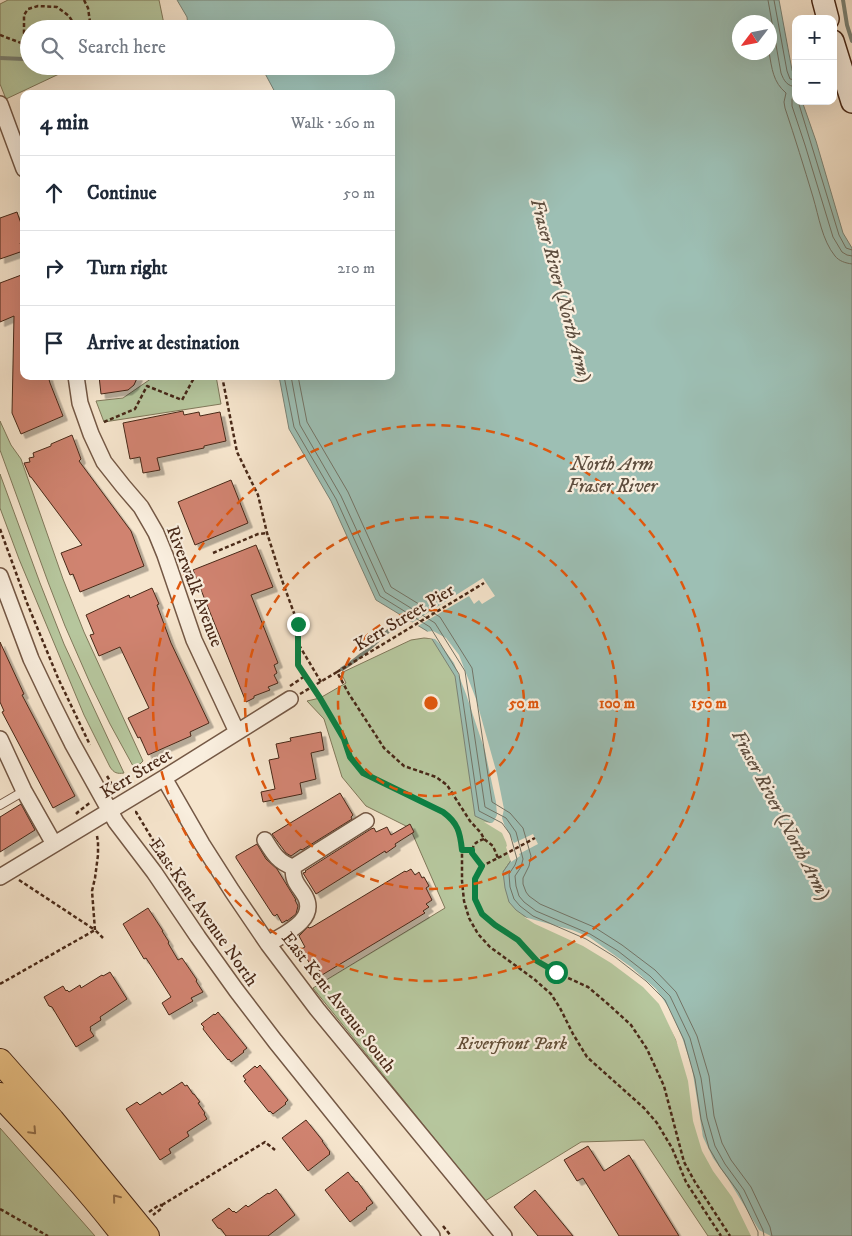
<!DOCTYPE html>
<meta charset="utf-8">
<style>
:root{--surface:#fff;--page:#f2f2f3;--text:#1f2937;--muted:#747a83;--line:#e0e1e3}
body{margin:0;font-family:"IM FELL DW Pica",serif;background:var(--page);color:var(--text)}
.controls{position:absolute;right:15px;top:15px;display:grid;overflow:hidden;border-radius:10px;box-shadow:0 5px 20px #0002}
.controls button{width:45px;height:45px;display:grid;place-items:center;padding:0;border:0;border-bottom:1px solid var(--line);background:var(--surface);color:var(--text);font:25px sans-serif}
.compass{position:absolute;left:732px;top:15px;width:45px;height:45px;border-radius:50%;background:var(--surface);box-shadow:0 5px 20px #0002;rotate:238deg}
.stop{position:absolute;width:15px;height:15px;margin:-11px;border:4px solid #0b8043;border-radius:50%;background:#fff}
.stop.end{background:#0b8043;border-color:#fff;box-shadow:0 1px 5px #0008}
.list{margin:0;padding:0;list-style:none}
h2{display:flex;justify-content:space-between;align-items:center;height:65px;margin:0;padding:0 20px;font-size:21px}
h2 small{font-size:16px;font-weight:400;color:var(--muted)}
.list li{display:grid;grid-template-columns:32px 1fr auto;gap:15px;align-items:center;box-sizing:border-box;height:75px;padding:0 20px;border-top:1px solid var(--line)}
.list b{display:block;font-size:19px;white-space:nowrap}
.list em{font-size:16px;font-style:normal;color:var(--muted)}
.icon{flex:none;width:28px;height:28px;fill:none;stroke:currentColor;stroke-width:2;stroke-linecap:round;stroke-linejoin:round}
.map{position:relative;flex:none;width:852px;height:1236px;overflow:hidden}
.search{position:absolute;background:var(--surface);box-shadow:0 5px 20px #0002;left:20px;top:20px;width:375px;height:55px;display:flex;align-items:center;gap:12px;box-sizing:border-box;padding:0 18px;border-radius:28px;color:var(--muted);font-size:19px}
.panel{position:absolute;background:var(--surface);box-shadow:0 5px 20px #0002;left:20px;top:90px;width:375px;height:290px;border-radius:10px}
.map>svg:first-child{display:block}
</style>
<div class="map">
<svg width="852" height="1236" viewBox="0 0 852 1236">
<defs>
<filter id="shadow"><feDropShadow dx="4.5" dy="4.5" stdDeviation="0" flood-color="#0004"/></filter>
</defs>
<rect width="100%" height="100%" fill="#f6e5cd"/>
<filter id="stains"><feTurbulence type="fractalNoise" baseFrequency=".004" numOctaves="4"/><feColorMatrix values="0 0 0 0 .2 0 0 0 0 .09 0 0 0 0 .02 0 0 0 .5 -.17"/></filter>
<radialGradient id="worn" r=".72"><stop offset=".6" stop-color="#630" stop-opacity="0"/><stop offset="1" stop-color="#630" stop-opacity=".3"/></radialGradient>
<path fill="#b6c69d" stroke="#80785a" d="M8 0H159L165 29H29V66H76L6 99 0 84V4Z
M155 376H216L221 404 104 422 96 401 123 398Z
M0 421 11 445 21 459 63 579 84 632 143 761 140 764 133 766 110 724 90 683 65 626 48 582 0 450Z
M0 474 40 583 64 644 124 773C117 774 114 773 110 767L84 715 19 559 0 508Z
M424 638 435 639 454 663 512 859 503 872 584 943 643 984 661 1003 757 1236H708L644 1140 581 1142 485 1201 313 988 445 908 410 828 366 806 342 777 324 719 307 701 320 698 346 683 341 673 411 640Z
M0 1128 95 1236H0Z"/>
<path fill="#9dbfb4" stroke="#7b8376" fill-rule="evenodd" d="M177 0H779L792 70 796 82V101H802L816 141 843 233 852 248V1236H757L734 1196 705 1150 691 1081 679 1041 661 1003 643 984 584 943 530 920 516 910 509 902 505 888 503 872 512 859 506 836 499 827 475 816 455 676 427 631 376 600 331 501 289 429 279 376H391V94H276L261 66H386V29H190L188 27 187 17ZM740 22H770V52H740Z"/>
<path fill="#f6e5cd" d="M483 578 495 596 482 604 479 600 474 604 469 596 416 627 410 624Z
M433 631 446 638 459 655 476 699 497 774 504 809 502 818 504 824 514 843 533 834 538 844 519 854 520 856 511 862 506 847 507 846 506 842 502 833 484 822 492 823 494 821 497 815 496 802 485 751 466 694 454 663 440 644 435 639 428 638 424 632Z
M524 917 572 930 589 937 631 967 656 989 669 1008 682 1037 692 1068 703 1137 713 1158 728 1179 759 1230 771 1236H751L732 1197 713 1171 702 1151 693 1121 688 1081 676 1040 659 1004 643 987 611 963 583 946 535 924Z"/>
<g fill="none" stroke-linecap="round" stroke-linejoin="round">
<path stroke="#737466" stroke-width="1" d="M768 0 781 73C784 81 787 86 796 87
M774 0 787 71 790 79 796 80
M769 52C772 69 773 82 786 93L784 102 785 108C795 138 804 167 813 197 819 217 822 240 835 256 839 261 845 263 852 264
M796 93 792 99V106L805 145 833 237 842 252 847 255 852 256
M798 101 839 235 846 248 852 250
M284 376 294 427 336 499 380 596 430 627 459 674 479 811 502 823 510 834 517 859 515 865 509 874 510 887 514 899 520 906 533 916 586 939 615 957 646 981 665 1000 684 1040 695 1079 701 1119 709 1148 720 1167 739 1193 758 1232V1236
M291 376 300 425 341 496 385 592 435 623 465 671 485 807 506 818 516 832 523 859 521 867 515 876 516 886 519 896 524 902 536 911 590 934 618 951 650 976 670 996 690 1038 701 1078 707 1118 715 1146 725 1164 744 1190 763 1230 764 1236
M298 376 307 422 348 492 391 587 440 617 472 668 492 802 510 813 523 828 531 856 529 866 523 878V884L526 892 529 896 540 904 594 927 622 945 655 970 676 992 697 1036 709 1076 714 1116 722 1143 731 1160 751 1187 770 1227 772 1236"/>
<path stroke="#7b8376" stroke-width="4" d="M843 0 847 25 852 41
M0 58 24 59 29 58
M164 66 174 73 180 66
M342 669C367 654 385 631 408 615"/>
</g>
<path fill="#d08370" stroke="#492918" filter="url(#shadow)" d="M17 212 24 232V242L20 243 23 251 0 259V218Z
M24 274V376H48L50 383 63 416 21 434 12 413 14 316 0 322V283Z
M99 376H138L134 385 128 390 101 394Z
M183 411 184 415 199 412 200 416 220 412 226 441 204 446V448L157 458 160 470 143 473 140 457 130 459 123 423Z
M72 435 81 459 79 461 131 531 144 566 80 592 73 574 70 575 61 553 82 545 31 477H30L24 463 30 462 29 458 34 457 33 453 51 446V444Z
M231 480 248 523 195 545 178 502Z
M256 545 273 587 251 595 278 663 274 665 277 673 274 675 278 683 268 687 270 690 254 696V698L246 702 193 570Z
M152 588 159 604 157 605 171 643 209 723 190 732 191 736 148 755 140 737 138 738 128 718 149 708 120 647 99 656 90 635 94 634 86 615 129 595 130 598Z
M0 642 24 694 22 695 75 796 53 808 2 712 4 711 0 702Z
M321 732 324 750 311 753 316 779 300 783 302 794 263 802 261 792 275 789 269 760 279 758 276 744 291 741 290 738Z
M340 793 353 815 351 817 352 819 302 850 301 849 291 856 286 853 272 834Z
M21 804 35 830 0 852V817Z
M410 824 414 832 395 844 396 846 386 853 385 851 316 894 303 873 306 872 305 871 371 829 374 828 376 832 387 827 391 835Z
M257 844 266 859 277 869 296 900H295L298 906 296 914 287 921V920L282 923 277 914 275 916 273 915 236 858V856Z
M411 869 415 875 419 872 422 878 424 877 429 886 426 888 432 900 426 904 429 907 423 911 425 913 322 975 314 962 310 964 301 949 305 947 299 936 308 927 309 928 312 927 405 871 406 872Z
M148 908 163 931H162L169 942 168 943 178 960 182 958 197 980 196 981 203 992 191 998 193 1001 169 1015 162 1003 171 997 146 958 144 959 123 924Z
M110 972 127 999 100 1017 101 1020 90 1027 91 1029 90 1030 94 1036 76 1047 52 1007 49 1006 44 997 63 986 66 991 67 990 69 992 80 985 81 988 102 975 103 976Z
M218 1012 247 1048 243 1051 244 1052 231 1062 229 1059 228 1060 210 1038 203 1029 204 1027 201 1024 214 1014 215 1015Z
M260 1065 288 1100 285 1103 286 1104 273 1114 270 1111 269 1112 244 1081 246 1080 243 1076 255 1066 257 1068Z
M182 1082 185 1086 187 1085 193 1094H194L200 1102 198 1103 205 1113 204 1114 207 1119 187 1132 189 1136 169 1149 171 1153 160 1160 126 1109 137 1102 140 1105 160 1092 162 1095Z
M306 1120 323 1141H322L330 1152 329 1153 330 1154 308 1171 282 1138Z
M588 1146 604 1171 629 1155 679 1236H619L583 1178 577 1181 564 1160Z
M348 1172 356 1182 357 1181 373 1203 366 1208 367 1209 350 1222 325 1190Z
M276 1189 295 1215 268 1236H226L221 1229 218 1228 212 1220 229 1208 233 1212 234 1211 236 1213 246 1205 248 1207 268 1193 269 1194Z
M535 1190 573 1236H538L514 1207Z"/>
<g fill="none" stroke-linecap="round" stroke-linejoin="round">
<g stroke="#745845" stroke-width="10">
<path id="lane" d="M0 805 24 791"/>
</g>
<g stroke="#745845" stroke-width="18">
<path id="street" d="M0 104 24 169
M76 376 80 403 91 434 104 462 123 486 141 507 156 533 165 555 194 640 237 732
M0 576 31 659 51 701 72 743 116 822 154 872 198 937 236 990 275 1041 432 1236
M0 739 24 791 54 844
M164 778 202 844 232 891 268 944 317 1009 504 1236
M265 840C273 853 278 862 293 867
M0 877 164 778 290 699
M268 944C284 934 318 920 305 896 298 884 293 883 293 867L366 821"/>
</g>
<g stroke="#492918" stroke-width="24">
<path id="secondary" d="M823 0 828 19
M833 41 852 102"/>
</g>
<g stroke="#492918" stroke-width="26">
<path id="primary" d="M0 1061 52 1120 147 1236
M0 1095C43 1141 86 1186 124 1236"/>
</g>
<path stroke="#492918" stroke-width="2.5" stroke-dasharray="4 2.5" stroke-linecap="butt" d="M84 0 88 8 91 29
M134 29 158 21
M0 35 29 46
M28 46 24 33V15L28 9 38 6 57 7 69 16 77 29
M222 376 237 452 258 495 267 533 283 583 298 624V665L320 698 344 739 350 757 363 773 443 812 452 819 460 834 462 850V881L464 901 469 918 478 934 490 947 534 979 551 994 560 1008 573 1034 587 1057 644 1108 657 1123 672 1148 686 1182 721 1236
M104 422 135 409 147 386 182 400 195 376
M0 529 27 603 58 678 90 745
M213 553 258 534 267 533
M299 645 321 682
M337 672 484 583
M290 686 305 676
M300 694 337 672 349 694 384 748 404 766 436 777 447 785 470 821 481 833 484 839 493 846 498 858 482 866 475 879V899L482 914 495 925 518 940 537 961 555 972 588 987 608 1004 631 1025 647 1049 664 1086 684 1162 695 1182 730 1236
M107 776 117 793
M135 812H136L174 875
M76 814 78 812 91 802
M462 850H472
M498 858 535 838
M482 866 472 853C473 843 476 842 484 839
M19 880 95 930
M95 930 92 891 95 878 98 855V842L97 836
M0 984 95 930 103 938
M162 1205 265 1142 275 1150
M0 1209 48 1236
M149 1212 159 1205H162L161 1209 153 1215
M443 1226 451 1236"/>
<use href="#lane" stroke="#f9eede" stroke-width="8"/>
<use href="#street" stroke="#f9eede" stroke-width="15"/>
<use href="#secondary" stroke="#f9eede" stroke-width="21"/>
<use href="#primary" stroke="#ebc286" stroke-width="24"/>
</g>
<defs><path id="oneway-chevron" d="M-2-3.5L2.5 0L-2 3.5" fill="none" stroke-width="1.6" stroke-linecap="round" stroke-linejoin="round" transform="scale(1.25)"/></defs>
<g stroke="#926e4a">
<use href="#oneway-chevron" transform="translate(33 1131) rotate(47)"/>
<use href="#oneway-chevron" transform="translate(116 1198) rotate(-129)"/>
</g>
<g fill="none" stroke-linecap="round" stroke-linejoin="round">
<path stroke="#0b8043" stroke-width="6" d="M298 624V665L320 698 344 739 350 757 363 773 443 812C458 823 460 832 462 850H472V853L482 866 475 879V899L482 914 495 925 518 940 537 961 556 972"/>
</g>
<g fill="none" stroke="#e0570d" stroke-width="2.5" stroke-dasharray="9 6">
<circle cx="431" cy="703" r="93"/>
<circle cx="431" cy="703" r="186"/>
<circle cx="431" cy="703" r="278"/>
</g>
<g text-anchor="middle" stroke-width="4.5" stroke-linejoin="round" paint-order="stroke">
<g font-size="18" fill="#492918" stroke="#f9eede">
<text transform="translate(195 586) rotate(69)" y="6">Riverwalk Avenue</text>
<text transform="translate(404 617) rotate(-31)" y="6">Kerr Street Pier</text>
<text transform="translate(136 773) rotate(-31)" y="6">Kerr Street</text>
<text transform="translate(204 912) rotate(55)" y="6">East Kent Avenue North</text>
<text transform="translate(339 1002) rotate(52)" y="6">East Kent Avenue South</text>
</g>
<g font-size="18" font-style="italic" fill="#645039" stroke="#f9eede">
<text x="512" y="1049">Riverfront Park</text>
</g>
<g font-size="19" font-style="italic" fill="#5e4e3f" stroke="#f9eede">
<text transform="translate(562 290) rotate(75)" y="7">Fraser River (North Arm)</text>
<text x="612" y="470">North Arm<tspan x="612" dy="22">Fraser River</tspan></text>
<text transform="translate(782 814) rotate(62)" y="7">Fraser River (North Arm)</text>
</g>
</g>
<circle cx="431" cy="703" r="8" fill="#e0570d" stroke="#f9eede" stroke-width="2.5"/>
<g font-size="15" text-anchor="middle" font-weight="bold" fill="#e0570d" stroke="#f9eede" stroke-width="4.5" stroke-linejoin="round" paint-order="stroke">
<text x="524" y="708">50 m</text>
<text x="617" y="708">100 m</text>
<text x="709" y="708">150 m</text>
</g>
<rect width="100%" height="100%" filter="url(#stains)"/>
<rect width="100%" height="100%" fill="url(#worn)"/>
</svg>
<div class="controls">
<button>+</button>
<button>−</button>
</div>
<svg class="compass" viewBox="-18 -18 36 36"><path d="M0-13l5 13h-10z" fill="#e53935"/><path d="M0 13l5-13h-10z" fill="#747a83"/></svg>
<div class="stop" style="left:556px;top:972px"></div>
<div class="stop end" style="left:298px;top:624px"></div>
<div class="search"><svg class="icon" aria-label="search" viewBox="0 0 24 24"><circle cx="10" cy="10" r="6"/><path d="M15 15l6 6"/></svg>Search here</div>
<section class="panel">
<h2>4 min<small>Walk · 260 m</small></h2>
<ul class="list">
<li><svg class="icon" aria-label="ahead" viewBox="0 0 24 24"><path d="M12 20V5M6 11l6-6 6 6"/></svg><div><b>Continue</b></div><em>50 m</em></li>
<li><svg class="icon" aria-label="right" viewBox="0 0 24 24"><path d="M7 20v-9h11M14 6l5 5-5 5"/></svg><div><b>Turn right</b></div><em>210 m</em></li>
<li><svg class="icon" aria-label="arrive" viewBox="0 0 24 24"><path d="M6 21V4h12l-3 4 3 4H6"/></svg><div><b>Arrive at destination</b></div></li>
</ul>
</section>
</div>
